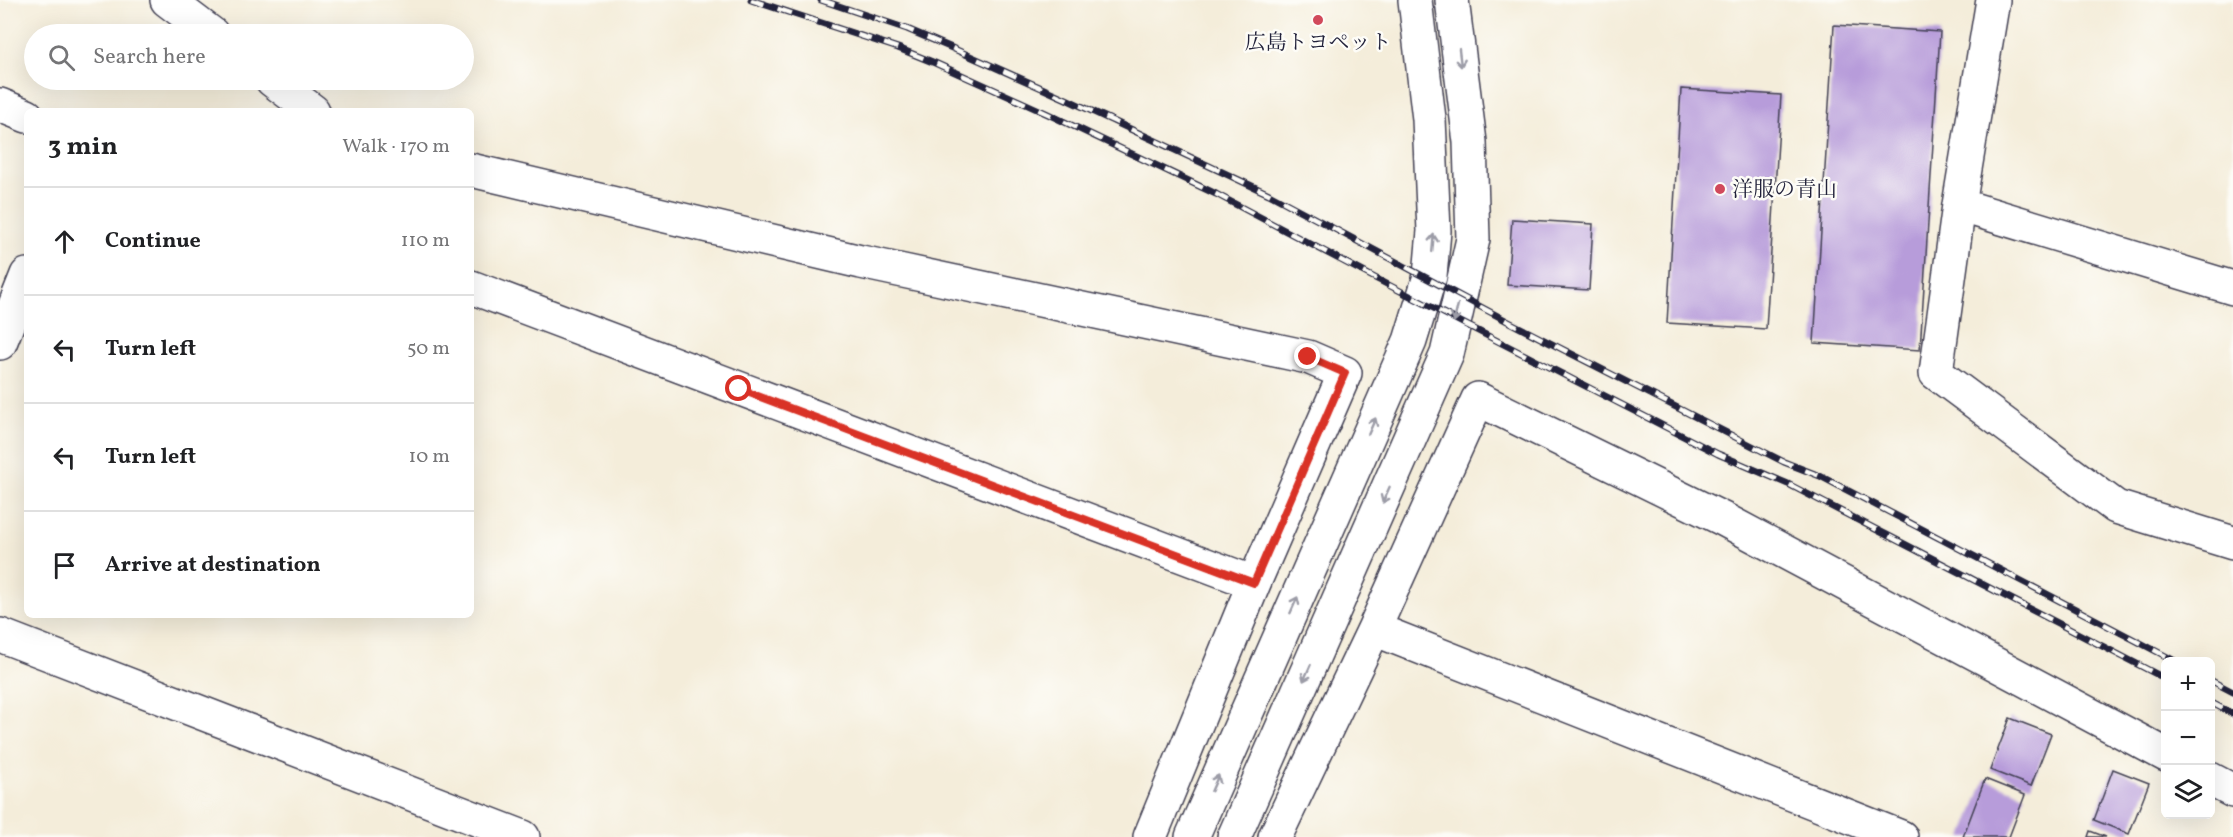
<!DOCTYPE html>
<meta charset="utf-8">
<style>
:root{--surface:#fff;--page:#f2f2f2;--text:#202124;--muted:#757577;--line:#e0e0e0}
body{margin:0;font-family:Vollkorn,"Noto Serif JP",serif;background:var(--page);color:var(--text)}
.controls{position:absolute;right:18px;bottom:18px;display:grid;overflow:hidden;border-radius:9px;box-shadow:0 6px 24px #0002}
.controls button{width:54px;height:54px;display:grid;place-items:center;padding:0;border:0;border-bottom:2px solid var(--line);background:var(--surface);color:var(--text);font:30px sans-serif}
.stop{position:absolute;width:18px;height:18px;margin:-14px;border:4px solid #d93025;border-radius:50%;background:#fff}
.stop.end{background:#d93025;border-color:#fff;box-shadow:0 2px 6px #0008}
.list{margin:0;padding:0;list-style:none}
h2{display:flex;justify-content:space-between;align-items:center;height:78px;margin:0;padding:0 24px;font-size:26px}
h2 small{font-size:20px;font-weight:400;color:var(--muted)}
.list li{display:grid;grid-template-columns:39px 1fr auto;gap:18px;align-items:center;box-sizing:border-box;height:108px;padding:0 24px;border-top:2px solid var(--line)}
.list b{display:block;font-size:22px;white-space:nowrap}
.list em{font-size:20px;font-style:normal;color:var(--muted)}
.icon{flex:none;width:33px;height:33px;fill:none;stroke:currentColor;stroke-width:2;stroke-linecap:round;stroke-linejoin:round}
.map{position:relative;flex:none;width:2233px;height:837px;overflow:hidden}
.search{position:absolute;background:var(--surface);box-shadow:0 6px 24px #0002;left:24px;top:24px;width:450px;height:66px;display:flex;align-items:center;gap:15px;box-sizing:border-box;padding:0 21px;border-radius:33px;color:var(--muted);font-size:22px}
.panel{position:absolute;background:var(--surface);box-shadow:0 6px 24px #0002;left:24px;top:108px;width:450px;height:510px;border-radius:9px}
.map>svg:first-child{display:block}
</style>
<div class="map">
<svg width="2233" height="837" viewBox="0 0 2233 837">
<rect width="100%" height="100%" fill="#fdfcf7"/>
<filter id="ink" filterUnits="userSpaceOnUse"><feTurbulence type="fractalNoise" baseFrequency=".0167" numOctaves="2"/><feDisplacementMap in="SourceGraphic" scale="12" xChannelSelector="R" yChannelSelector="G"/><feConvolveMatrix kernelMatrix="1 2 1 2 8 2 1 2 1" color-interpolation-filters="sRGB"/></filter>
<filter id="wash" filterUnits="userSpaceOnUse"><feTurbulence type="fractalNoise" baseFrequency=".008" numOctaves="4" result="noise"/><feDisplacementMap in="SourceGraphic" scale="24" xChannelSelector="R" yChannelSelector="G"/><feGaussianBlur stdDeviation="1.35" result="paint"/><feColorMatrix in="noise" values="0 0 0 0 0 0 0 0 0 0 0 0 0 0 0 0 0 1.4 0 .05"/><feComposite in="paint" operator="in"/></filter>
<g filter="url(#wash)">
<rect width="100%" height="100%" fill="#f4edda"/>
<g id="blocks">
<path fill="#b79cda" d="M1834 25 1940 32 1920 350 1814 343Z
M1681 89 1781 95 1766 329 1667 323Z
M1512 219 1593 224 1589 290 1507 285Z
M2010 718 2051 734 2031 786 1990 770Z
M2113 769 2149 783 2129 834 2094 820Z
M1985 779 2025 795 2009 837H1963Z
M2090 831 2106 837H2088Z"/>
</g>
</g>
<g filter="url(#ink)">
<use href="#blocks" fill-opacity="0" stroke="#424053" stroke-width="1.5"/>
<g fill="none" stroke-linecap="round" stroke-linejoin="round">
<g stroke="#424053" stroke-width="36">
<path id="minor" d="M167 0 212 34
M1993 0 1959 205 1936 373 2116 507 2233 543
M272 80 313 111
M0 105 27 116
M471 170 861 262 1308 357 1345 373 1254 583 1150 837
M1959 205 2233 288
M471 287 1254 583
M0 343 27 275
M1374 629 1901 837
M0 635 523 837
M2210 779 2233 791
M1275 837 1374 629 1478 399 1725 520 2166 755"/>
</g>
<g stroke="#424053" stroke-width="36">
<path id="tertiary" d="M1192 837 1410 341 1430 276 1434 231 1429 119 1415 0
M1234 837 1447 354 1473 239 1470 142 1452 0"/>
</g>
<use href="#minor" stroke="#fff" stroke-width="33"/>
<use href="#tertiary" stroke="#fff" stroke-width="33"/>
<g stroke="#22223b" stroke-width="7">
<path id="rail" d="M751 0 898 48 935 63 1048 114 1216 194 1373 277 1718 454 1788 484 2166 679
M821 0 907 29 952 48 1064 98 1269 194 1509 322 1784 462 1820 476 2177 662
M2210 680 2233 692
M2210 702 2233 714"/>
</g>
<use href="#rail" stroke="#fdfcf7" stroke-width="4.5" stroke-dasharray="14" stroke-linecap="butt"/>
</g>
<defs><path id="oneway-shaft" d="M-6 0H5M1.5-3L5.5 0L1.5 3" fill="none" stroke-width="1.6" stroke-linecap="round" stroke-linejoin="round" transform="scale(1.5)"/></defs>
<g stroke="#9c9ca7">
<use href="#oneway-shaft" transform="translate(1460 58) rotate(83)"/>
<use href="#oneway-shaft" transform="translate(1433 243) rotate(-85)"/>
<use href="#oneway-shaft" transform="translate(1456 313) rotate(103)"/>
<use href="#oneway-shaft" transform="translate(1372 426) rotate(-66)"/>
<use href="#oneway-shaft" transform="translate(1386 495) rotate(114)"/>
<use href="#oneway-shaft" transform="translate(1294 605) rotate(-66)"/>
<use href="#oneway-shaft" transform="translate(1307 673) rotate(114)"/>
<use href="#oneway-shaft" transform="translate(1215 783) rotate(-66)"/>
</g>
</g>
<g fill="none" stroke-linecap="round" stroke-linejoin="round" filter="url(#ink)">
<path stroke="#d93025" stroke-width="8" d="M739 389 1254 583 1345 373 1308 357"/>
</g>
<g fill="#d1495b" stroke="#fdfcf7" stroke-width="2">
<circle cx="1318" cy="20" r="6"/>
<circle cx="1720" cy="189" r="6"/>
</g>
<g text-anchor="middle" stroke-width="5" stroke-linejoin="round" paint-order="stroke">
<g font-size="21" fill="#22223b" stroke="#fdfcf7">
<text x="1318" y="49">広島トヨペット</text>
<text x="1732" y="196" text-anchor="start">洋服の青山</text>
</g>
</g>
</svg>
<div class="controls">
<button>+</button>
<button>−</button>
<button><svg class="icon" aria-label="layers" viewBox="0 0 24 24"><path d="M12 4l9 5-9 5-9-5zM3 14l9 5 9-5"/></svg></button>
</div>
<div class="stop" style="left:739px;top:389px"></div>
<div class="stop end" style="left:1308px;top:357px"></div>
<div class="search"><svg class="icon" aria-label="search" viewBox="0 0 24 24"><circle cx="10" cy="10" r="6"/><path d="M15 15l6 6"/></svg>Search here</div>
<section class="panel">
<h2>3 min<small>Walk · 170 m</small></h2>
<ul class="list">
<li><svg class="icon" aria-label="ahead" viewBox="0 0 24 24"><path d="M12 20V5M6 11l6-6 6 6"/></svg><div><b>Continue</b></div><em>110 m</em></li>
<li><svg class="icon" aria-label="left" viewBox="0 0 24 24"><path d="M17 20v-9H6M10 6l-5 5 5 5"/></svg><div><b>Turn left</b></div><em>50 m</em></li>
<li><svg class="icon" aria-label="left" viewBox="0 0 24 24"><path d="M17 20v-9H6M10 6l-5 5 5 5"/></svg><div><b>Turn left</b></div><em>10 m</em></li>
<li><svg class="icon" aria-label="arrive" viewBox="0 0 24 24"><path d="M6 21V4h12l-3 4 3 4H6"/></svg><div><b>Arrive at destination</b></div></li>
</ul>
</section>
</div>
